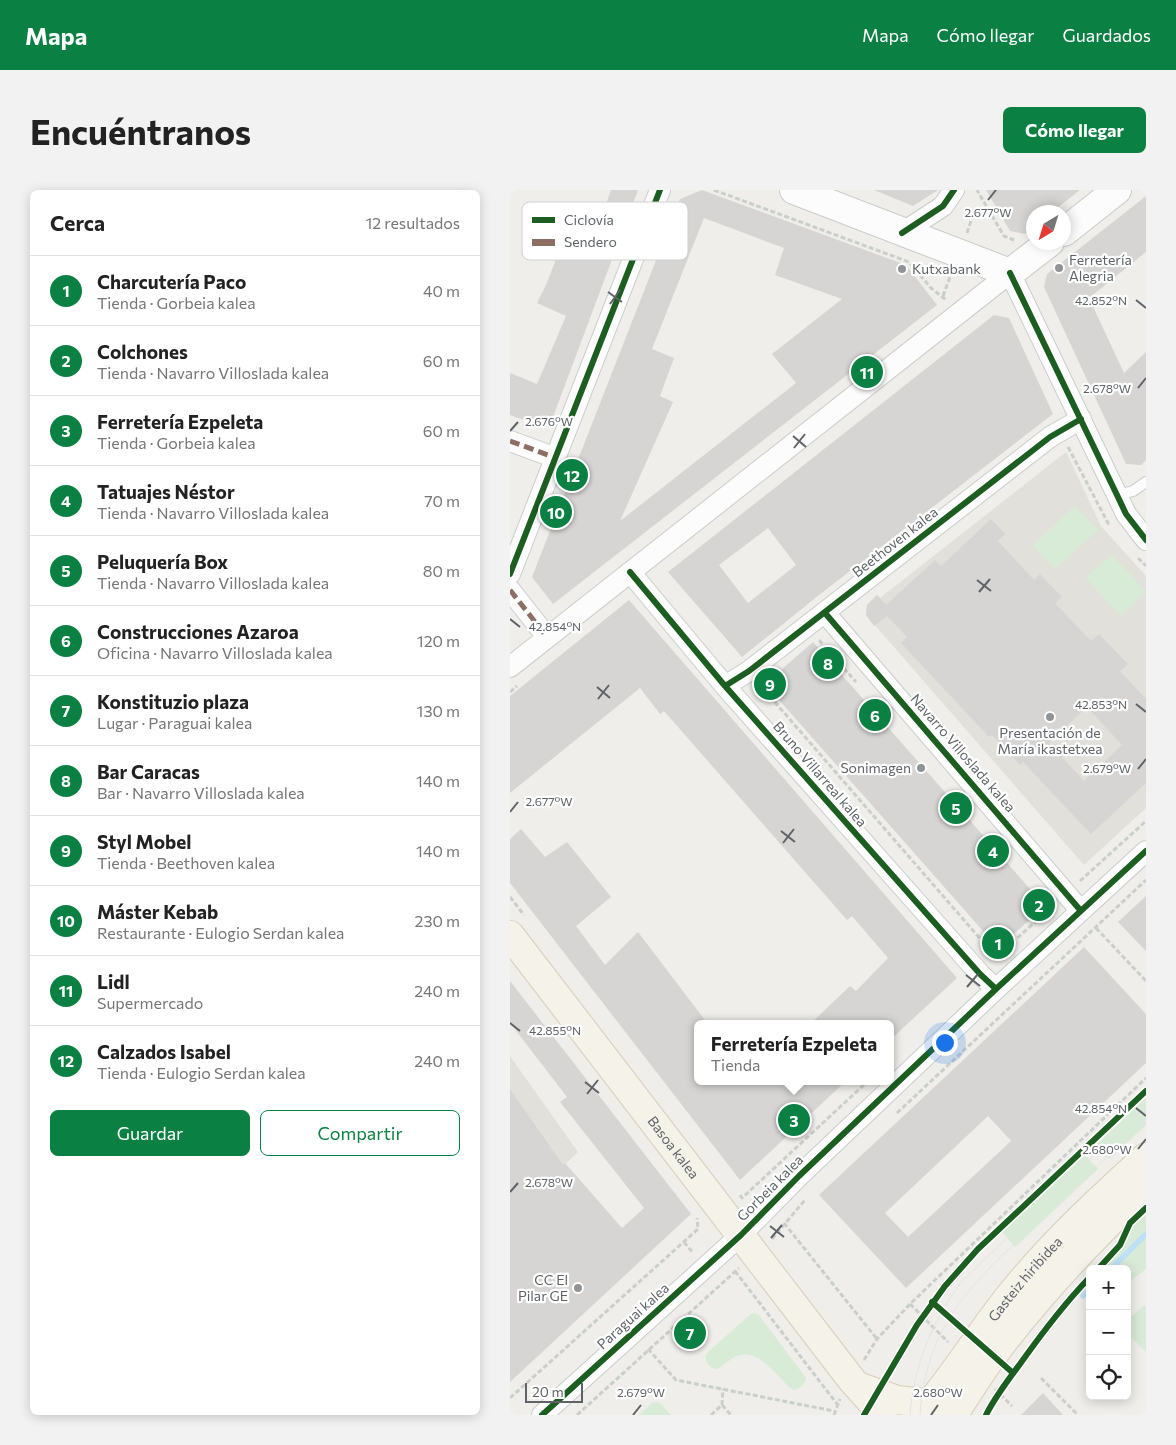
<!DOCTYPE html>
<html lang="es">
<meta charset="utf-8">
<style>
:root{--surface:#fff;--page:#f2f2f2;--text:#222;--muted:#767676;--line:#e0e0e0;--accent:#0b8043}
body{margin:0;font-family:Commissioner,sans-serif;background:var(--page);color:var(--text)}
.controls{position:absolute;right:15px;bottom:15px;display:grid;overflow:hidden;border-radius:8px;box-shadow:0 2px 12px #0003}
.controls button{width:45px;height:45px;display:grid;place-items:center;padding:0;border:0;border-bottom:1px solid var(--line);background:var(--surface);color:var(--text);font:25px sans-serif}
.compass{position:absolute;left:516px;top:15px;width:45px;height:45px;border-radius:50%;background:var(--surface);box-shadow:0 2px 12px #0003;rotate:218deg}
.scale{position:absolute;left:15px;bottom:12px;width:58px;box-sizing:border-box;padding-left:5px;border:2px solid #5f6368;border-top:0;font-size:14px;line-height:18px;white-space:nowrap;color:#5f6368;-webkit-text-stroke:4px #fff;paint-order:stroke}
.you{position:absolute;left:434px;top:852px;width:18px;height:18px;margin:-12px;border:4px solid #fff;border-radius:50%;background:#1a73e8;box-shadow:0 0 0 8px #1a73e833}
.badge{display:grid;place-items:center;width:32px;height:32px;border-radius:50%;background:var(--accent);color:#fff;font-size:16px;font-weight:700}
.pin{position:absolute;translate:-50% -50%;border:2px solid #fff;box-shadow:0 1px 5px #0006}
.popup{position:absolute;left:184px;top:830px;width:200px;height:65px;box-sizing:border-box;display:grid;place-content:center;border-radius:8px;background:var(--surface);filter:drop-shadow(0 1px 4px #0005);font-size:16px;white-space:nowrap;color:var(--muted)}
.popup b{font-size:19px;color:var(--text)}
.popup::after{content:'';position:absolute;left:50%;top:100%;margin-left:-10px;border:10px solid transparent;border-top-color:var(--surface)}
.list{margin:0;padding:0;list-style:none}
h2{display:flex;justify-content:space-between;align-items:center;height:65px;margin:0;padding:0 20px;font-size:21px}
h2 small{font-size:16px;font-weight:400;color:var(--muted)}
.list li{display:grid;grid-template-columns:32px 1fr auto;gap:15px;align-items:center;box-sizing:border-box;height:70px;padding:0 20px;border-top:1px solid var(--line)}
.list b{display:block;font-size:19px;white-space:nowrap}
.list p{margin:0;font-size:16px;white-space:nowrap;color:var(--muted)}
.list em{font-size:16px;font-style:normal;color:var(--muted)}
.actions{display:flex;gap:10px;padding:15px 20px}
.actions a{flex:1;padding:11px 0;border:1px solid var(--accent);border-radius:8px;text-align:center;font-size:18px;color:var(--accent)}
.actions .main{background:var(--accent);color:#fff}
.icon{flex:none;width:28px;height:28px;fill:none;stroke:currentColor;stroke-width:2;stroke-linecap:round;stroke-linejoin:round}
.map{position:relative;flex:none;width:636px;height:1225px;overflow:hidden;border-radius:8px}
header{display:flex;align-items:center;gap:30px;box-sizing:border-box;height:70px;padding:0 25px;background:var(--accent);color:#fff}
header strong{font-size:24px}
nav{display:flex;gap:28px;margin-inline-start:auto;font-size:18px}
.intro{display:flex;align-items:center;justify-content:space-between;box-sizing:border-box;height:120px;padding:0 30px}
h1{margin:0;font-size:35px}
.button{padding:12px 22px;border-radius:8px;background:var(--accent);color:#fff;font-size:18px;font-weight:700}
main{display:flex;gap:30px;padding:0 30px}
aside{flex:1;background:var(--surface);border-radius:8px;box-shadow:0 2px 12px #0003}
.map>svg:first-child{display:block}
</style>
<header>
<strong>Mapa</strong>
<nav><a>Mapa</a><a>Cómo llegar</a><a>Guardados</a></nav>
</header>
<div class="intro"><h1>Encuéntranos</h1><a class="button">Cómo llegar</a></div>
<main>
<aside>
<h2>Cerca<small>12 resultados</small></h2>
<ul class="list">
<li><span class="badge">1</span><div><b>Charcutería Paco</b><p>Tienda · Gorbeia kalea</p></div><em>40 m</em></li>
<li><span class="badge">2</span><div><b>Colchones</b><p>Tienda · Navarro Villoslada kalea</p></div><em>60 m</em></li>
<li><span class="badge">3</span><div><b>Ferretería Ezpeleta</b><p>Tienda · Gorbeia kalea</p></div><em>60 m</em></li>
<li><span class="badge">4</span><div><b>Tatuajes Néstor</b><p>Tienda · Navarro Villoslada kalea</p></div><em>70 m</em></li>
<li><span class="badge">5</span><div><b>Peluquería Box</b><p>Tienda · Navarro Villoslada kalea</p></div><em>80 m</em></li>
<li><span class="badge">6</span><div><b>Construcciones Azaroa</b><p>Oficina · Navarro Villoslada kalea</p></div><em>120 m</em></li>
<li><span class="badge">7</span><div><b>Konstituzio plaza</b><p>Lugar · Paraguai kalea</p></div><em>130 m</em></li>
<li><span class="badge">8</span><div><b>Bar Caracas</b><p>Bar · Navarro Villoslada kalea</p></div><em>140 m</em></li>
<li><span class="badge">9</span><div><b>Styl Mobel</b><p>Tienda · Beethoven kalea</p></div><em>140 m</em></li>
<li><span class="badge">10</span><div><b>Máster Kebab</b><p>Restaurante · Eulogio Serdan kalea</p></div><em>230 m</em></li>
<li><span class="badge">11</span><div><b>Lidl</b><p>Supermercado</p></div><em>240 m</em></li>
<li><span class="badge">12</span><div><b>Calzados Isabel</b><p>Tienda · Eulogio Serdan kalea</p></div><em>240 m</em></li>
</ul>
<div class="actions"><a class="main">Guardar</a><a>Compartir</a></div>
</aside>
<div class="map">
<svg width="636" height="1225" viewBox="0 0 636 1225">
<rect width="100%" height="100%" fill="#efeeea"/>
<path fill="#e2e0da" d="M556 262 591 336 636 386V618L574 675 356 425 357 415 367 405 370 408Z
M0 866 68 962 0 1026Z"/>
<path fill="#d8ebd6" d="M565 316 588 340 545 379 523 355Z
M601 364 636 401 611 426 576 388Z
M636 908V935L599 969 586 955Z
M575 965 588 979 505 1057 492 1042Z
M636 1022V1079L617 1093V1079H593L609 1062 623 1037Z
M634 1115 636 1117V1162L617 1143V1131Z
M242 1123 248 1124 296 1188C295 1194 290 1200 283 1200 267 1188 250 1157 227 1166 219 1169 214 1176 207 1179 200 1178 197 1174 195 1167L199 1161Z
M143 1212 150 1213 161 1225H129Z"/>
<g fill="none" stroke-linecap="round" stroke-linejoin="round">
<path stroke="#bfe0f9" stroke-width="5.5" d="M601 1079 636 1044
M573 1106 580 1099"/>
</g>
<path fill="#d6d5d3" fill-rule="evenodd" d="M101 0H128L43 227 30 236 0 225V183L27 194 56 126 27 113 36 95 66 18 91 28Z
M192 0 396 75 427 115 43 414 22 387 170 9ZM194 28 274 58 265 85 332 109 262 164 286 193 110 331 163 212 150 206 164 168 142 159Z
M364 0H428L403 16Z
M476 0H570L542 22H524V37L515 44 500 41Z
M636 6V62L579 108 614 183 636 162V270L631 275 616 274 534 97 537 84Z
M484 125 499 128 543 224 309 405 232 467 158 382ZM258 338 286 375 238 413 209 375Z
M481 329 495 344 488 351 524 390 530 384 552 407 545 413 581 451 589 444 618 474 610 481 636 509V593L581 644 513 572 510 575 482 545 479 547 391 453 397 447 377 426 364 436 356 425 357 415 367 405 376 415 425 370 431 376ZM577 517 612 555 574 591 539 553Z
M119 410 447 788 380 850V834H300L340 796 346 801 378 768 342 726 337 730 154 521 150 524 130 498 0 603V506Z
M303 452 535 716 488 758 255 494Z
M11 639 35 667 57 652 101 707 66 736 95 775 128 742 198 834H188V891H336L230 990 0 693V649Z
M636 706V761L608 732Z
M574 757 636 824V873L396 1098 309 1005ZM478 926 501 951 398 1047 375 1023Z
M0 791 181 1024 0 1192V899L53 975 55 973 112 1038 134 1018 50 912 57 907 0 833Z
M533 1203 553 1225H511Z"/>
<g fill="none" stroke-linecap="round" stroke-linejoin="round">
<g stroke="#cbcccc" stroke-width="12">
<path id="service" d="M607 305 623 301 636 292"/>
</g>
<g stroke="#cbcccc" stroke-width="22">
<path id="minor" d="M392 43 433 16 444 0
M0 251 46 268
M120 382 215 496 470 784 486 799
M0 384 150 0
M0 400 37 447
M315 423 571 721
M0 477 500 83 607 305 616 324 636 350
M215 496 239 481 540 247 571 229
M32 1225 231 1045 289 986 486 799 636 661"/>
</g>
<g stroke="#cacacb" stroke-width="30">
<path id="secondary" d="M284 0 500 83 540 52
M554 42 607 0"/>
</g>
<g stroke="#d7ceb8" stroke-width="30">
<g id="primary">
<path id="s1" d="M0 745 341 1189 373 1225"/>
<path d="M350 1197 387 1210 434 1215"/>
<path id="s2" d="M410 1225C444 1187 470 1142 502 1103 542 1053 589 1010 636 967"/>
<path d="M443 1225C457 1205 469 1184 484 1164 529 1104 581 1049 636 997"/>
</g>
</g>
<path stroke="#cacfcc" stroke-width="3" stroke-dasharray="5 2.5" stroke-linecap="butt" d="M204 0 399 72 421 98 436 110
M478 19 494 46 504 50
M457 43 462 28 478 19 467 0
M433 106 441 84
M558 257 599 335
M628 368 636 376
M309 450 346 492
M250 495 486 767
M0 502 7 496
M570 691 636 631
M0 707 14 725
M586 738 636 791
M485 768 543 716
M387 923 636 690
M230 1005 232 1008 358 891
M274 1033 367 1149
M262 1049 295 1010
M174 1052 183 1063
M225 1081 327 1214
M400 1114 438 1152
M138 1159 166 1190 324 1221
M354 1170 367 1149 400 1114 636 888
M531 1188 568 1225
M485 1199 502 1216
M0 1208 188 1039 187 1028
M212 1215 213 1199
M67 1225 229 1078
M201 1225 212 1215 221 1225
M324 1225 330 1209"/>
<use href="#service" stroke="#fdfcfc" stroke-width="10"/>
<use href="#minor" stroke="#fdfcfc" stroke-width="20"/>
<use href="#secondary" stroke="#fdfcfc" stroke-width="28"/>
<use href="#primary" stroke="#f4f2e9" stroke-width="28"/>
<path stroke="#e4e4e4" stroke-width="1" d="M400 1225C404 1175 422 1131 452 1091L636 915
M410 1225C416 1130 468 1088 533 1027 567 995 602 962 636 930"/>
<path stroke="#8d6e63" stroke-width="5" stroke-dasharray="10 5" stroke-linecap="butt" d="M0 251 46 268
M0 400 37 447"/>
<g stroke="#fff" stroke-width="9">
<path id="cycleway" d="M392 43 433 16 444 0
M500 83 607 305 616 324 636 350
M120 382 215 496 470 784 486 799
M0 384 150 0
M315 423 571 721
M215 496 239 481 540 247 571 229
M588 1079 610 1055 620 1033 636 1018
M422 1112 503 1183
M32 1225 231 1045 289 986 486 799 636 661
M354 1225 407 1135 435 1096 468 1059 636 901
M476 1225C485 1207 498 1190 510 1174 532 1143 554 1114 580 1087"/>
</g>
<use href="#cycleway" stroke="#1b5e20" stroke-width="6"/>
</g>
<path fill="none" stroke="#5f6368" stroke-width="2" d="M478 10 486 0M98 102 112 112M626 110 636 118M100 114 110 100M628 198 636 188M0 241 8 232M283 246 296 257M284 258 295 244M467 390 481 401M469 402 480 389M0 429 10 437M87 497 100 508M88 509 99 495M626 514 636 522M628 579 636 569M0 622 8 612M271 641 285 652M273 653 284 639M456 785 470 796M457 797 468 784M0 833 10 841M75 892 89 903M77 904 88 890M626 918 636 926M628 959 636 949M0 1002 8 993M260 1036 274 1047M261 1048 272 1035M123 1225 131 1215M421 1225 428 1215"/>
<g fill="#919496" stroke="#fff" stroke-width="2">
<circle cx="549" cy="78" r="5"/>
<circle cx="392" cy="79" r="5"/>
<circle cx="540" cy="527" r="5"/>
<circle cx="411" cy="578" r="5"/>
<circle cx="68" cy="1098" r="5"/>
</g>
<g text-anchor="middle" stroke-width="4.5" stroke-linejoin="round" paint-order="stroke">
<g font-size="14" fill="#5f6368" stroke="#fff" text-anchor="start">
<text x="559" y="75">Ferretería<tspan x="559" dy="16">Alegria</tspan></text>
<text x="402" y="84">Kutxabank</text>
<text x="540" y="548" text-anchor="middle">Presentación de<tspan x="540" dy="16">María ikastetxea</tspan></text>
<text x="401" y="583" text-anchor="end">Sonimagen</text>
<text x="58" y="1095" text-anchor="end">CC El<tspan x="58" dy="16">Pilar GE</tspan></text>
</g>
<g font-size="14" fill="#5f6368" stroke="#fff">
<text transform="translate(385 352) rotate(-38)" y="5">Beethoven kalea</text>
<text transform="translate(453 563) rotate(49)" y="5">Navarro Villoslada kalea</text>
<text transform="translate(310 584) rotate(49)" y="5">Bruno Villarreal kalea</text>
<text dy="5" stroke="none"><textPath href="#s1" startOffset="268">Basoa kalea</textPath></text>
<text transform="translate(260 998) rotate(-45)" y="5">Gorbeia kalea</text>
<text dy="5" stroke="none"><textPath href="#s2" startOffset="172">Gasteiz hiribidea</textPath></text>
<text transform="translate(123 1126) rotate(-42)" y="5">Paraguai kalea</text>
</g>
</g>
<rect x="12" y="12" width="166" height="58" rx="8" fill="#fff" stroke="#cfd0d2" stroke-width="1"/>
<rect x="22" y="27" width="23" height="6" fill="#1b5e20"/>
<rect x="22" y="49" width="23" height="7" fill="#8d6e63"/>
<g font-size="14" fill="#5f6368">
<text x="54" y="35">Ciclovía</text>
<text x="54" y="57">Sendero</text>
</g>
<g font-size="12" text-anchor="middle" fill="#5f6368" stroke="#fff" stroke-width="4.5" stroke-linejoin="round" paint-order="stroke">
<text x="478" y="27">2.677°W</text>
<text x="591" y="115">42.852°N</text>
<text x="597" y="203">2.678°W</text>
<text x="39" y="236">2.676°W</text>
<text x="45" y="441">42.854°N</text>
<text x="591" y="519">42.853°N</text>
<text x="597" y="583">2.679°W</text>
<text x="39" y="616">2.677°W</text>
<text x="45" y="845">42.855°N</text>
<text x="591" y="923">42.854°N</text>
<text x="597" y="964">2.680°W</text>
<text x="39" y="997">2.678°W</text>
<text x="131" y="1207">2.679°W</text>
<text x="428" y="1207">2.680°W</text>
</g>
</svg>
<div class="controls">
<button>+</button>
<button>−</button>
<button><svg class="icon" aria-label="locate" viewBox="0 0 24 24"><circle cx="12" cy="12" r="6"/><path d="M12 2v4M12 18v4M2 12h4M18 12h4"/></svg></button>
</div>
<svg class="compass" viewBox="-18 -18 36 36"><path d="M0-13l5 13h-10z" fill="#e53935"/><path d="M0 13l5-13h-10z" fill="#767676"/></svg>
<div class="scale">20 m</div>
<div class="you"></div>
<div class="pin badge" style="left:488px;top:753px">1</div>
<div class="pin badge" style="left:529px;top:715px">2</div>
<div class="pin badge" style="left:284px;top:930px">3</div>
<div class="popup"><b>Ferretería Ezpeleta</b>Tienda</div>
<div class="pin badge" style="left:483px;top:661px">4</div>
<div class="pin badge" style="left:446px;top:618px">5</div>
<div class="pin badge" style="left:365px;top:525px">6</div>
<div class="pin badge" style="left:180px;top:1143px">7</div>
<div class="pin badge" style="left:318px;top:473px">8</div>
<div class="pin badge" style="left:260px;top:494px">9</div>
<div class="pin badge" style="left:46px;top:322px">10</div>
<div class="pin badge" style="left:357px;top:182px">11</div>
<div class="pin badge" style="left:62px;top:285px">12</div>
</div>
</main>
